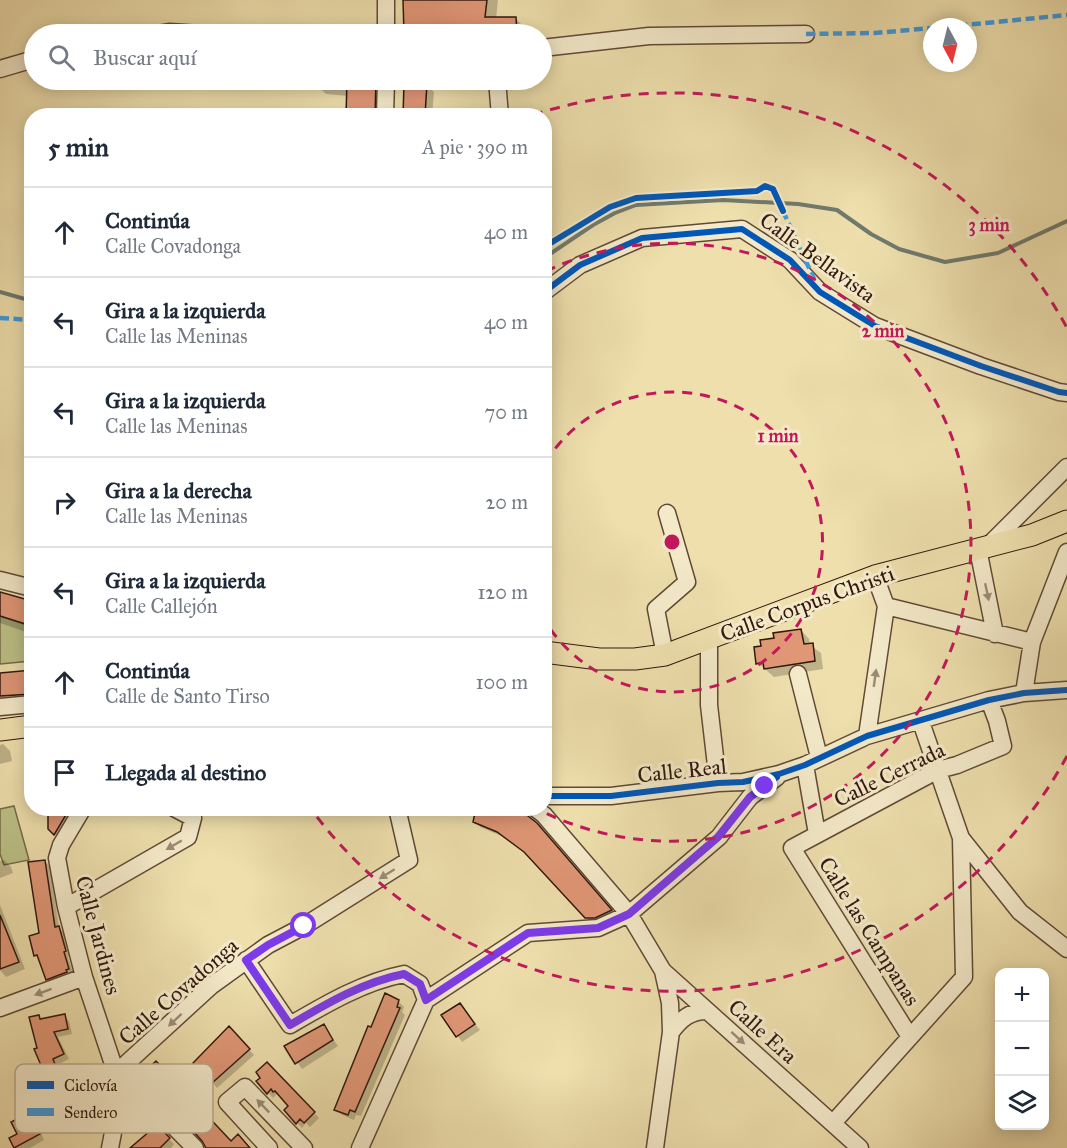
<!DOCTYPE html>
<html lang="es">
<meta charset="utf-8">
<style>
:root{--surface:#fff;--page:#f2f2f3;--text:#1f2937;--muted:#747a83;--line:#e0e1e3}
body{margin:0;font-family:"IM FELL Great Primer",serif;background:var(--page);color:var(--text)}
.controls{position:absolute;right:18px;bottom:18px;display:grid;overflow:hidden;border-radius:12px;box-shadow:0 3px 15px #0003}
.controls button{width:54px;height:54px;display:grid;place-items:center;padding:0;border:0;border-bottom:2px solid var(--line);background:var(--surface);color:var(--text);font:30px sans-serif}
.compass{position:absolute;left:923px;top:18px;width:54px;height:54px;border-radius:50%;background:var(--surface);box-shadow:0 3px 15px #0003;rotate:173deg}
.stop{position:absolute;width:18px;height:18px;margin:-14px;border:4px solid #7c3aed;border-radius:50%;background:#fff}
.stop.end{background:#7c3aed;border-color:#fff;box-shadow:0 2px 6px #0008}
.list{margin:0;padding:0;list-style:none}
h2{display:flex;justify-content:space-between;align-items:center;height:78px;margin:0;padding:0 24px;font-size:26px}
h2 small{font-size:20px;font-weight:400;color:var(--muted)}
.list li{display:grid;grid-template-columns:39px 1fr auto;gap:18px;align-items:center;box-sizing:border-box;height:90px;padding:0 24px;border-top:2px solid var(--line)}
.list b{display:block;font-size:22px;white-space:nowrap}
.list p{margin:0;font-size:20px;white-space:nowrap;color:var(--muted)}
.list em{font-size:20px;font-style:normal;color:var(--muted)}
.icon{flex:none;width:33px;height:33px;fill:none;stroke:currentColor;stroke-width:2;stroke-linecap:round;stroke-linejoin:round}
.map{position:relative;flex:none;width:1067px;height:1148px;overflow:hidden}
.search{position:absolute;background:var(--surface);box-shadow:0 3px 15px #0003;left:24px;top:24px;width:528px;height:66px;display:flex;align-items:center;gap:15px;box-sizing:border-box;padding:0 21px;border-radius:33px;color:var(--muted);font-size:22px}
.panel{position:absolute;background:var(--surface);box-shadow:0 3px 15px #0003;left:24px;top:108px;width:528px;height:708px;border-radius:24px}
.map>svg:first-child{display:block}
</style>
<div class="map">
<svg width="1067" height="1148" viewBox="0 0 1067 1148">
<rect width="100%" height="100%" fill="#eedfad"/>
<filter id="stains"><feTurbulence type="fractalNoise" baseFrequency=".00333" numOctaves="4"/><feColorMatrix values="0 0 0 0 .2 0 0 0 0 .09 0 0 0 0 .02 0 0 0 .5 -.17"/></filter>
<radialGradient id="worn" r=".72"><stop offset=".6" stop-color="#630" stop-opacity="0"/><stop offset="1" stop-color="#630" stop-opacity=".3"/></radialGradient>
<path fill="#bcc187" stroke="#766c4a" stroke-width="1.5" d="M0 616 27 625 26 630 30 631 31 661 0 664Z
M14 806 29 860 4 865 0 854V809Z"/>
<path fill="#0003" d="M405 0H498L496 19H516L527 30V34H406Z
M315 80H374L373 116 348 96 326 94 314 83Z
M377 80H387L386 116H376Z
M426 85 434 92 432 116H405Z
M0 593 32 602V634L0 623Z
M801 630 809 639 810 645 821 653 823 669 774 677 758 663 762 648Z
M32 671V699L0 705V673Z
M3 744 10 751 12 761 0 764V745Z
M29 744H32V765L31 764Z
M50 808H79L60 839 49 829Z
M475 821 542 830 616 916 592 923 530 856 504 837 480 827Z
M4 860 11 867 13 873 0 878V861Z
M45 861 50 867 59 928 64 933 71 956 68 957 74 975 53 984 48 979 40 959 36 955 41 934Z
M0 905 25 969 6 977 0 970Z
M398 1001 404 1007 402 1012 405 1015 361 1116 356 1115 354 1120 342 1115 336 1109 372 1029Z
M460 1005 480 1030 462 1042 443 1015Z
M64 1016 69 1021 72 1034 58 1037 69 1059 57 1065 63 1078 52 1082 47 1076 39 1049 38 1017 42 1020Z
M324 1026 338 1046 302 1069 286 1046Z
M229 1028 254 1055 217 1088 212 1082Z
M267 1064 319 1118 310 1127 306 1123 302 1128 286 1111 290 1107 277 1094 273 1098 258 1081 262 1078Z
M147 1082 231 1143 249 1148H218L187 1114 182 1118Z
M25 1117 31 1124 33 1122 39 1128 44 1140 30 1148H16L11 1138 19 1135Z
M157 1127 174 1144 171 1148H139Z"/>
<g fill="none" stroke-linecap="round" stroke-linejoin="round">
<path stroke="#6f7a6e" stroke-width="4" d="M544 258 593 225 615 213 636 205 723 200 798 204 837 210 871 234 899 249 945 262 998 253 1067 221
M0 292 32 301"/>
</g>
<path fill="#e09776" stroke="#31180e" stroke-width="1.5" d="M403 0H487L485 17H516L517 34H404Z
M347 80H376L375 116H346Z
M404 83H427L425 116H403Z
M0 592 32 601V626L0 616Z
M801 629 804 644 813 643 815 661 764 669 763 662 756 664 754 647 761 646 760 640 774 638 773 633Z
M32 670V694L0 696V673Z
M48 808H70L54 835 48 829Z
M476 808H517L528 816 537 823 612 910 595 918H585L524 852 497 832 473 822Z
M45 860 55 927 59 926 66 951 64 952 69 969 66 970 67 972 46 980 37 955 34 956 29 936 39 933 28 862Z
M0 915 19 962 0 969Z
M385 993 399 1000 397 1007 400 1008 355 1112 350 1110 348 1115 334 1110 368 1026 371 1027Z
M460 1003 475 1024 456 1037 441 1015Z
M65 1014 68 1029 54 1032 64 1054 53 1059 58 1073 46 1077 34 1049 37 1048 29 1017 39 1015 40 1019Z
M324 1024 333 1040 295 1064 284 1046Z
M229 1026 250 1049 211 1084 193 1063Z
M156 1061 231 1141 238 1134 250 1148H206L202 1141 194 1132 197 1128 181 1110 176 1113 145 1082 150 1078 144 1072Z
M267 1062 315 1112 304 1123 300 1119 296 1124 284 1110 288 1106 275 1091 273 1092 271 1089 267 1094 256 1081 260 1078 256 1072Z
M25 1115 29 1123 34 1121 40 1134 14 1148 9 1138 17 1134 11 1122Z
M157 1125 170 1138 160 1148H130Z"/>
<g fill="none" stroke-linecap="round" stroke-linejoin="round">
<g stroke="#604a36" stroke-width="19">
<path id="minor" d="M386 0V34
M157 34 169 32 200 34
M542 48 649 36 806 34
M0 69 34 59
M497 80 500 116
M385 116 386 80
M544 292 580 265 642 238 742 229 790 260 820 292 875 326 981 366 1059 392 1067 393
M987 547 1067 467
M978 549 995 634
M0 580 32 588
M886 606 1032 642
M709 639V705L718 783
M665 655 656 609 687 582 667 513
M798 674 819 757
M1024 693 1032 642 1067 552
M0 707 32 704
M921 722 961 838 1020 912 1067 949
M867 736 886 606 875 576
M805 765 817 834
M544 796H611L718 783 743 782 779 774 805 765 867 736 989 700 1024 693 1067 690
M83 808 61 845 57 858 66 907 84 977 116 1073 119 1102 110 1148
M535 808 544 815 629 914 663 971 670 1003 671 1032 655 1148
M66 907 188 837 193 818 174 808
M246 960 290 1025C326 1004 363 982 404 974L420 984 426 1000
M663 971 860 1148
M426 1000 528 933 598 928 629 914 719 837 750 797 777 777
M0 1008 84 977
M671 1032C681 1019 690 1011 707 1011
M910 1037 792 848 938 770 957 765 1003 746 997 721 989 700
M116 1073 211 986 268 945 304 926 409 860 397 808
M117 1079 129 1081 195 1148
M833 1123 964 977 961 838
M269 1148 227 1102 245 1087 304 1148
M360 1148 426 1000"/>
</g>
<g stroke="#31180e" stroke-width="23">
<path id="major" d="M544 652 599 659H635L665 655 875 576 1032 535 1067 521
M0 730 32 726"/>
</g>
<use href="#minor" stroke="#f4eaca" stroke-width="16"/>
<use href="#major" stroke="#eedfad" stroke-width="21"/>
<path stroke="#3e9ade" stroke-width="4.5" stroke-dasharray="9 4.5" stroke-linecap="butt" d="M945 27 1067 15
M806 34 875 33 932 28
M783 211 814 279
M0 318 32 320"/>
<g stroke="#f4eaca" stroke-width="10">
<path id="cycleway" d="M544 247 610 207 636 198 757 191 765 186 773 189 783 211
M544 292 580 265 642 238 742 229 790 260 820 292 875 326 981 366 1059 392 1067 393
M544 796H611L718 783 743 782 779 774 805 765 867 736 989 700 1024 693 1067 690
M426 1000 528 933 598 928 629 914 719 837 750 797 777 777"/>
</g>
<use href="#cycleway" stroke="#0057b8" stroke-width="6"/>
</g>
<defs><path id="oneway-solid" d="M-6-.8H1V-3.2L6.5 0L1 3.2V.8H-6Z" transform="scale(1.5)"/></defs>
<g fill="#9c8c75">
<use href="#oneway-solid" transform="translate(987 592) rotate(78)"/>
<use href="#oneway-solid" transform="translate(875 678) rotate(-82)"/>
<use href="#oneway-solid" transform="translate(174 845) rotate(150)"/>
<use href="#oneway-solid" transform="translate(387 874) rotate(148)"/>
<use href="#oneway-solid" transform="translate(43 992) rotate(160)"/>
<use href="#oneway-solid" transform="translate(175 1020) rotate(137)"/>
<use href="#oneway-solid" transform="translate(738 1038) rotate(42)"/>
<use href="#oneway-solid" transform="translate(263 1106) rotate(-134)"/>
</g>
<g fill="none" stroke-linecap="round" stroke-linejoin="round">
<path stroke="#7c3aed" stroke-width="8" d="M304 926 268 945 246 960 290 1025C326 1004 363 982 404 974L420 984 426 1000 528 933 598 928 629 914 718 837 750 797 765 786"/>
</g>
<g fill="none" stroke="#c2185b" stroke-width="3" stroke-dasharray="10 8">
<path d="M545 463A150 150 0 1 1 545 621"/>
<path d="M546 271A299 299 0 1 1 539 810"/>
<path d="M1067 756A449 449 0 0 1 311 809M533 115A449 449 0 0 1 1067 328"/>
</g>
<g text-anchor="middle" stroke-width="6" stroke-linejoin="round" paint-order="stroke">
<g font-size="22" fill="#31180e" stroke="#f4eaca">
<text transform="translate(818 257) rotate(36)" y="8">Calle Bellavista</text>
<text transform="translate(807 603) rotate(-20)" y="8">Calle Corpus Christi</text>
<text transform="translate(682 770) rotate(-6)" y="8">Calle Real</text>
<text transform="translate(889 774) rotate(-26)" y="8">Calle Cerrada</text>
<text transform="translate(870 931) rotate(58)" y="8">Calle las Campanas</text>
<text transform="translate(99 935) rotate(75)" y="8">Calle Jardines</text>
<text transform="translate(178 991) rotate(-41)" y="8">Calle Covadonga</text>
<text transform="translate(763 1031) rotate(42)" y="8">Calle Era</text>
</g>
</g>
<rect x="15" y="1064" width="198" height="69" rx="9" fill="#f4eaca" stroke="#baab92" stroke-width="1.5"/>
<rect x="27" y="1081" width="27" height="8" fill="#0057b8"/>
<rect x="27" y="1108" width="27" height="8" fill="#3e9ade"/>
<g font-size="16" fill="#31180e">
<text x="64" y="1091">Ciclovía</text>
<text x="64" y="1118">Sendero</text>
</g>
<circle cx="672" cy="542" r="9" fill="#c2185b" stroke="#f4eaca" stroke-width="3"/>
<g font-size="18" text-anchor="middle" font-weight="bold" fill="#c2185b" stroke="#f4eaca" stroke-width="6" stroke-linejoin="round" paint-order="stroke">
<text x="989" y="231">3 min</text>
<text x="883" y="337">2 min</text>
<text x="778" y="442">1 min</text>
</g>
<rect width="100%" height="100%" filter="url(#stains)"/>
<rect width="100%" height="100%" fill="url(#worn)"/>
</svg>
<div class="controls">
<button>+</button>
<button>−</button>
<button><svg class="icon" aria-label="layers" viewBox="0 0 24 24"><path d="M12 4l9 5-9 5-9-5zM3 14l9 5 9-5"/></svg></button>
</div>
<svg class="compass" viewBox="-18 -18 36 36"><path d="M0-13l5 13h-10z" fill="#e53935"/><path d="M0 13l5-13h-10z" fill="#747a83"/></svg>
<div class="stop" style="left:304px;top:926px"></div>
<div class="stop end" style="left:765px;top:786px"></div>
<div class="search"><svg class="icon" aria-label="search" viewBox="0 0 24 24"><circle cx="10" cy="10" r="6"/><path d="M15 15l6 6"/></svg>Buscar aquí</div>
<section class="panel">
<h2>5 min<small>A pie · 390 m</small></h2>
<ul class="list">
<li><svg class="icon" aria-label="ahead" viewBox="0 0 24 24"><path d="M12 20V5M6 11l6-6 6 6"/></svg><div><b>Continúa</b><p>Calle Covadonga</p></div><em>40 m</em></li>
<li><svg class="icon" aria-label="left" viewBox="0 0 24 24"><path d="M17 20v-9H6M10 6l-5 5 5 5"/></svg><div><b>Gira a la izquierda</b><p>Calle las Meninas</p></div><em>40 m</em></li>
<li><svg class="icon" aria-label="left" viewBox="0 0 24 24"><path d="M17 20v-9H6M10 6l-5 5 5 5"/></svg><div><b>Gira a la izquierda</b><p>Calle las Meninas</p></div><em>70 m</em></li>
<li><svg class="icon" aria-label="right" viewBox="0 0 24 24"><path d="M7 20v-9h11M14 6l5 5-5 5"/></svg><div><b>Gira a la derecha</b><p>Calle las Meninas</p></div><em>20 m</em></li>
<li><svg class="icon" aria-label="left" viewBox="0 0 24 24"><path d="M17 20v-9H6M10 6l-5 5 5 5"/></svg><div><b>Gira a la izquierda</b><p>Calle Callejón</p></div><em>120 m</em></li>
<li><svg class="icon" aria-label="ahead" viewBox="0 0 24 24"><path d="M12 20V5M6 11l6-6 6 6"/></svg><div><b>Continúa</b><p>Calle de Santo Tirso</p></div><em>100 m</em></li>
<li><svg class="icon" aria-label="arrive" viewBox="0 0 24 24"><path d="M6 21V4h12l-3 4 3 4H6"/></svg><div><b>Llegada al destino</b></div></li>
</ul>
</section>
</div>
